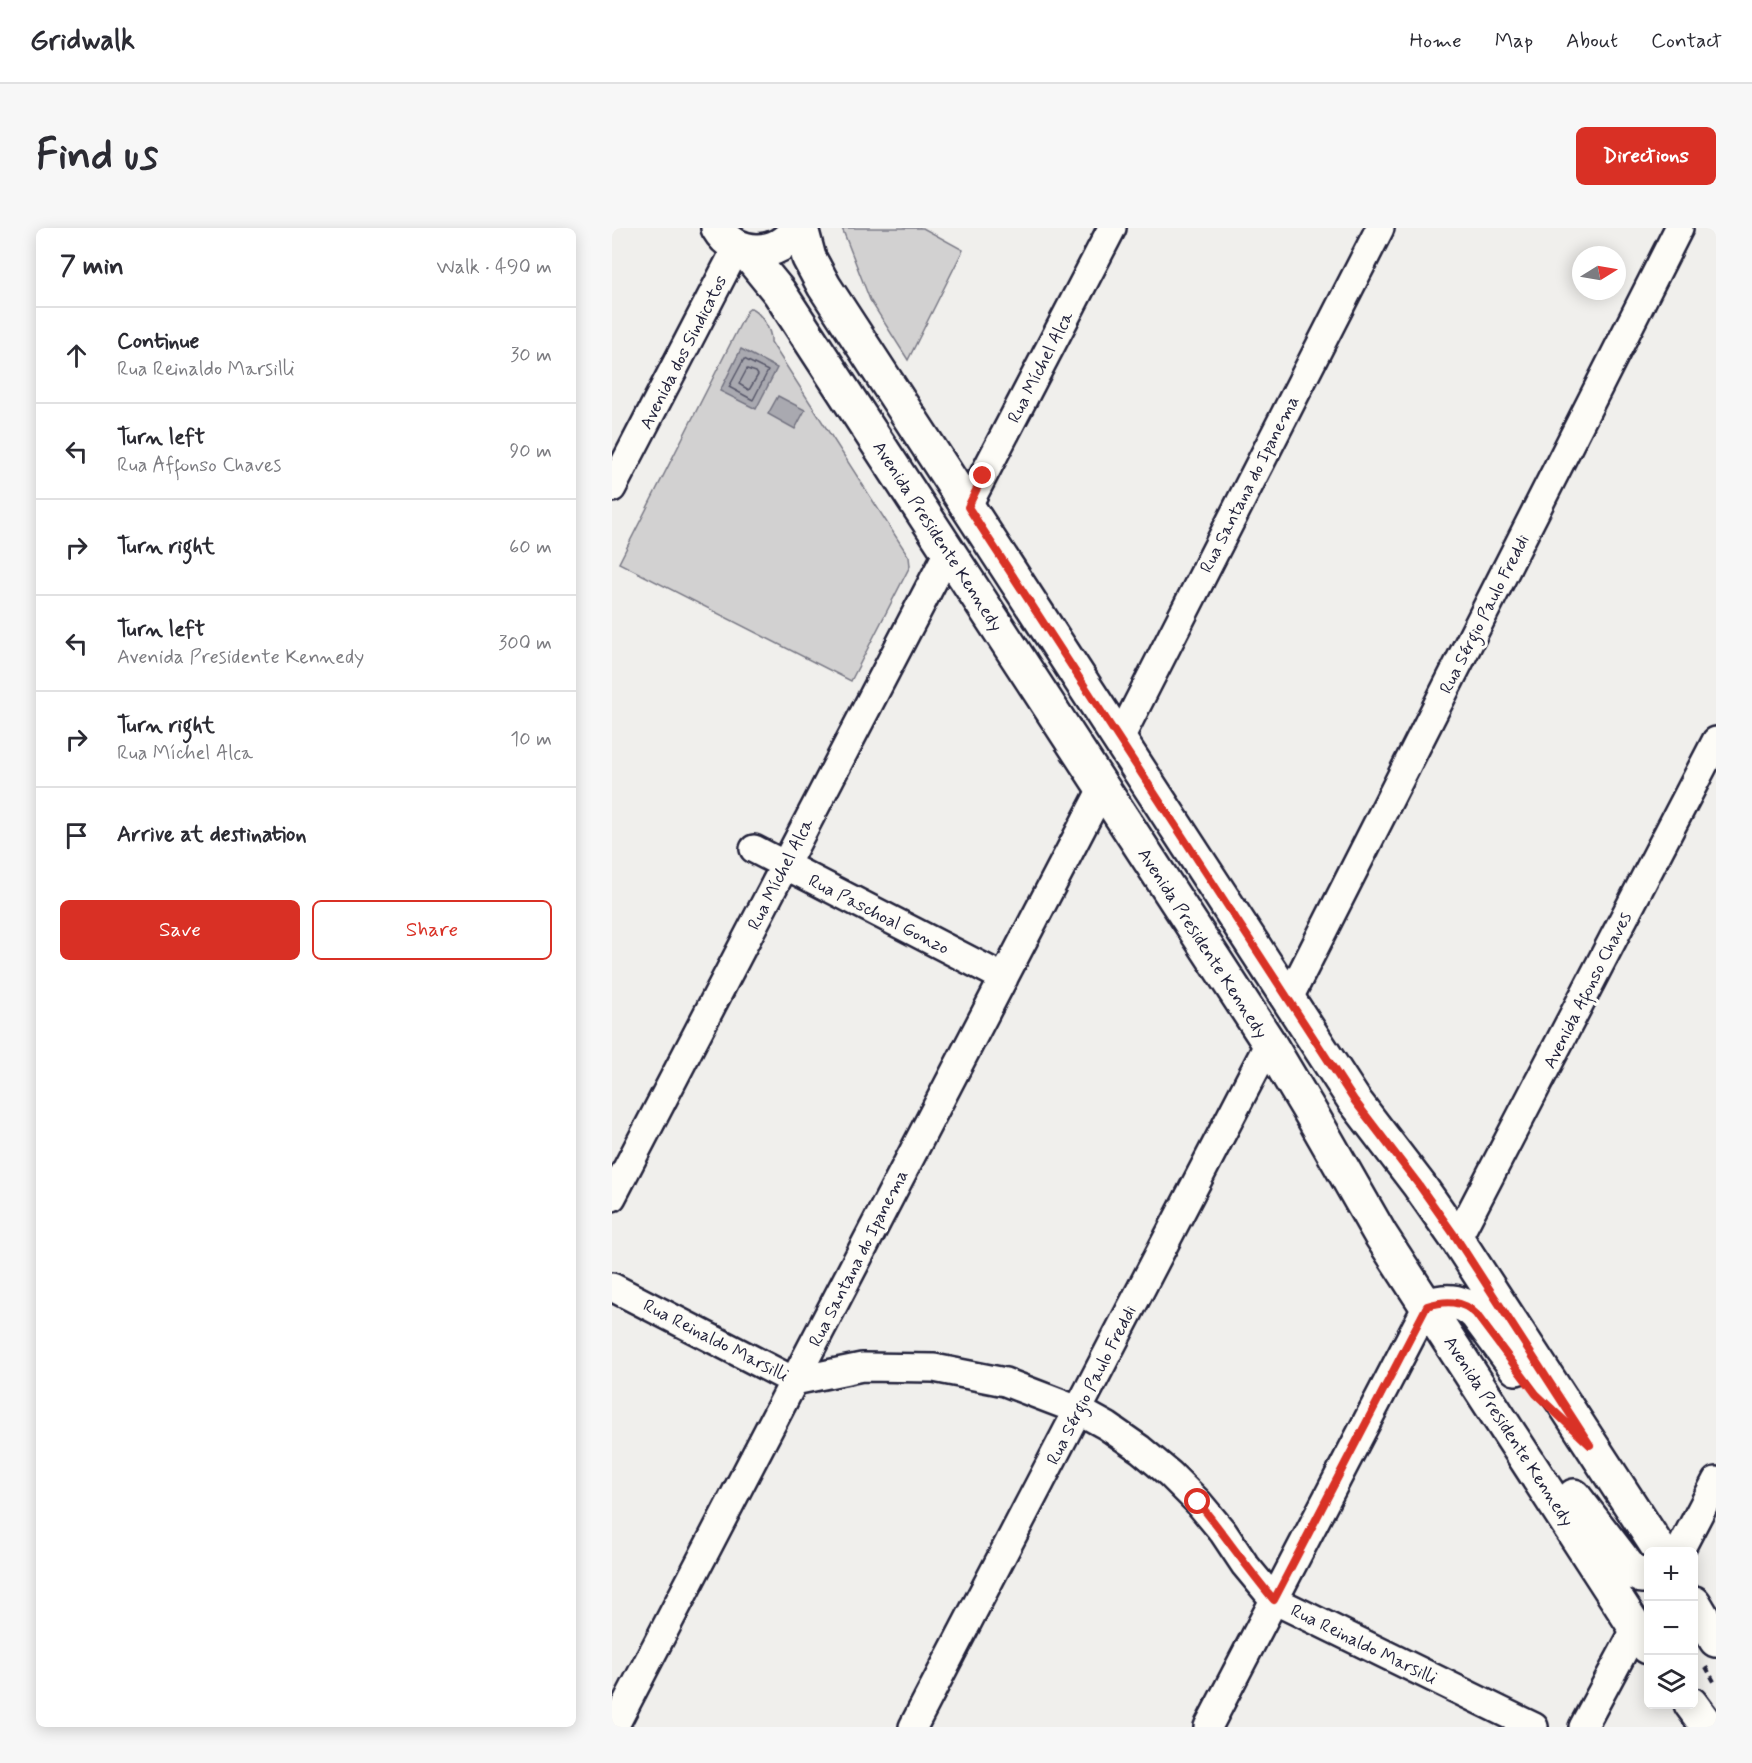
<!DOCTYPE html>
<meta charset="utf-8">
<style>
:root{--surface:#fff;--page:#f7f7f7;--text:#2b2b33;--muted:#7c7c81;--line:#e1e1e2;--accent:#d93025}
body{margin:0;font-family:Mynerve,sans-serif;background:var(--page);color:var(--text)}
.controls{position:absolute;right:18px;bottom:18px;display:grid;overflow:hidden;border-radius:9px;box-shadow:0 3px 15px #0003}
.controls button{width:54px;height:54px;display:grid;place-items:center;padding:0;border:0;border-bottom:2px solid var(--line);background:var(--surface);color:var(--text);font:30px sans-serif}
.compass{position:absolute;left:960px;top:18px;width:54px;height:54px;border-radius:50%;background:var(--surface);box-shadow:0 3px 15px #0003;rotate:79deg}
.stop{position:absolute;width:18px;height:18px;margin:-14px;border:4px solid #d93025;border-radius:50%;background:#fff}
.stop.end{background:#d93025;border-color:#fff;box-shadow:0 2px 6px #0008}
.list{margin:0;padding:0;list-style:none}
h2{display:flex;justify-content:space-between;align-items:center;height:78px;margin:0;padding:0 24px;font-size:26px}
h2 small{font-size:20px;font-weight:400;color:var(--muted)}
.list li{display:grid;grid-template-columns:39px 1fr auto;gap:18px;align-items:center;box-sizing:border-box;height:96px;padding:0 24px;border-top:2px solid var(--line)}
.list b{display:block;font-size:22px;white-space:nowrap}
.list p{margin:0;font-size:20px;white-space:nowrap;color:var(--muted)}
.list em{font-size:20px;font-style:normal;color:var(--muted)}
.actions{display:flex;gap:12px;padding:18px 24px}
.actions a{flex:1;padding:14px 0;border:2px solid var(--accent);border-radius:9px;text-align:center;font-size:21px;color:var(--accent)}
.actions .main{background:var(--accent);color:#fff}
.icon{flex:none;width:33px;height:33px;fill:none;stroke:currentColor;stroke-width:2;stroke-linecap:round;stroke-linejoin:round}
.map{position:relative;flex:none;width:1104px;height:1499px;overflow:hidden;border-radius:9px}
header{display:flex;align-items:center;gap:36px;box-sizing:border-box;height:84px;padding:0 30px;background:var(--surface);border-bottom:2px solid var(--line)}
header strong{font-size:28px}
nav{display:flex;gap:33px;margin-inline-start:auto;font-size:21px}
.intro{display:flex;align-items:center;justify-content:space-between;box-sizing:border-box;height:144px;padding:0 36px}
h1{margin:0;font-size:42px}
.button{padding:15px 27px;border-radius:9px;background:var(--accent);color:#fff;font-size:21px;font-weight:700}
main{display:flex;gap:36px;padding:0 36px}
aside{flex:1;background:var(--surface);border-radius:9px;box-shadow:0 3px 15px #0003}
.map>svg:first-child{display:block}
</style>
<header>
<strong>Gridwalk</strong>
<nav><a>Home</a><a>Map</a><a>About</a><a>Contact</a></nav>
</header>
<div class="intro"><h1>Find us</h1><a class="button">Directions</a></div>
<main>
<aside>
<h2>7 min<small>Walk · 490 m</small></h2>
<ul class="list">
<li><svg class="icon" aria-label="ahead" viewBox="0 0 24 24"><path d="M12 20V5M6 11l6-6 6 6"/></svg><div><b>Continue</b><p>Rua Reinaldo Marsilli</p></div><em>30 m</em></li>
<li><svg class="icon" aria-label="left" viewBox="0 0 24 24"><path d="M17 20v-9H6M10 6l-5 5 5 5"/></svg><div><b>Turn left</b><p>Rua Affonso Chaves</p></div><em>90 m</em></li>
<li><svg class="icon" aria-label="right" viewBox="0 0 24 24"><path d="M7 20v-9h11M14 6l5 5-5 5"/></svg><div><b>Turn right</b></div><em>60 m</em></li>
<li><svg class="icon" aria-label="left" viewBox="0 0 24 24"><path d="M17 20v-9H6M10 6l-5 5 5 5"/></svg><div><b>Turn left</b><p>Avenida Presidente Kennedy</p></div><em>300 m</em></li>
<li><svg class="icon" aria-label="right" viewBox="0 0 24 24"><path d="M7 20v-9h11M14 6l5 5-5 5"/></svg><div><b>Turn right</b><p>Rua Míchel Alca</p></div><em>10 m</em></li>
<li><svg class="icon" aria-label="arrive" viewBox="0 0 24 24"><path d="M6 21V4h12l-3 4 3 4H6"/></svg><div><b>Arrive at destination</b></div></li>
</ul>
<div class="actions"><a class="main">Save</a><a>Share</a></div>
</aside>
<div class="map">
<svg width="1104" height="1499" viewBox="0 0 1104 1499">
<rect width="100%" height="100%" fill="#f0efec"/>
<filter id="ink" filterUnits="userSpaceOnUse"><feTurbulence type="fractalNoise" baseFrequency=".0167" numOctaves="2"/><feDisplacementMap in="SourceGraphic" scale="12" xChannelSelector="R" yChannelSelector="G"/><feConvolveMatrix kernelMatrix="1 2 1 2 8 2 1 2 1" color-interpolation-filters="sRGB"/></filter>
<g filter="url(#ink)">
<path fill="#d2d1d1" stroke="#7a7a86" stroke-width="1.5" d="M230 0H311L351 22 296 132 258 72Z
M139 80C149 85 160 103 159 114L297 329 298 338 239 453 7 335 135 83Z"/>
<path fill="#a9a9b0" stroke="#737381" stroke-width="1.5" d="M129 121 165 140 144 181 108 163Z
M166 168 193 182 183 201 156 186Z"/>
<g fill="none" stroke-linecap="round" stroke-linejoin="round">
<path stroke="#58586a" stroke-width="1.5" d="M132 131 156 143 141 172 117 159Z
M135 141 144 144 146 147 137 162 127 156Z"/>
<g stroke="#22223b" stroke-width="32">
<path id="minor" d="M0 260 125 19
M355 279 500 0
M507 512 768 0
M142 621 392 750
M676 772 1067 0
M0 969 336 324
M845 1011 1104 513
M0 1059 182 1153 250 1139 322 1140 393 1154 466 1182 495 1198 528 1221 558 1246 586 1274 611 1304 633 1337 662 1372 922 1499
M1067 1324 1104 1253
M2 1499 490 561
M301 1499 657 815
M596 1499 815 1078
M971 1499 1024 1400"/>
</g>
<g stroke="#22223b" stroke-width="38">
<path id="major" d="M106 0C124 31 167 30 185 0
M189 0 197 30 212 58 742 872 807 957 845 1011 1049 1324
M132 21 167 64 657 815 697 882 768 1006 1036 1419
M815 1078C834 1071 850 1072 864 1086L904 1140
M962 1268 1018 1341 1029 1348H1036
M1082 1375 1104 1412
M1079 1476 1096 1499"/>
</g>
<path stroke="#22223b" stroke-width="4" stroke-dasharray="6 4.5" stroke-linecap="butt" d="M1094 1439 1104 1457"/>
<use href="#minor" stroke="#fdfcf7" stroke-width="27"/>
<use href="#major" stroke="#fdfcf7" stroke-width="33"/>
</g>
</g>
<g fill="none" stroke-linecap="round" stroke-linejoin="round" filter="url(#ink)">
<path stroke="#d93025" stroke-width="8" d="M371 248 356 279 742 872 807 957 845 1011 978 1217 924 1166 864 1086C850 1072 834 1072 815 1078L662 1372C635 1340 612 1306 586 1274"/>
</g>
<g text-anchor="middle" stroke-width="6" stroke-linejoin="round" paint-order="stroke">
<g font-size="18" fill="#22223b" stroke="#fdfcf7">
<text transform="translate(71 124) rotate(-63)" y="6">Avenida dos Sindicatos</text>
<text transform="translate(428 139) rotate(-63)" y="6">Rua Míchel Alca</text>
<text transform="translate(637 256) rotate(-63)" y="6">Rua Santana do Ipanema</text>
<text transform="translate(326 308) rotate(57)" y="6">Avenida Presidente Kennedy</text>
<text transform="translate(872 386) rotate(-63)" y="6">Rua Sérgio Paulo Freddi</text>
<text transform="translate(168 646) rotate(-63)" y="6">Rua Míchel Alca</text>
<text transform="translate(267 686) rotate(27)" y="6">Rua Paschoal Gonzo</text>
<text transform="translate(591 715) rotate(57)" y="6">Avenida Presidente Kennedy</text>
<text transform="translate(975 762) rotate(-63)" y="6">Avenida Afonso Chaves</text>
<text transform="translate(246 1030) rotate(-63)" y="6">Rua Santana do Ipanema</text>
<text transform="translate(104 1112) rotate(27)" y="6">Rua Reinaldo Marsilli</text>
<text transform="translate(479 1157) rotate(-63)" y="6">Rua Sérgio Paulo Freddi</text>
<text transform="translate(897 1203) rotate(57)" y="6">Avenida Presidente Kennedy</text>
<text transform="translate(752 1416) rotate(26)" y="6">Rua Reinaldo Marsilli</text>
</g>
</g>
</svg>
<div class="controls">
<button>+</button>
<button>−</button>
<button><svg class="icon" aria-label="layers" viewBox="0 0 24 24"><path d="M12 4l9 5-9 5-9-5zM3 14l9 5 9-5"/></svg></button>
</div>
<svg class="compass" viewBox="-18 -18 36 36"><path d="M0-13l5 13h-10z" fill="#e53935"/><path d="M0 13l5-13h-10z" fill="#7c7c81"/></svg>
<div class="stop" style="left:586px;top:1274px"></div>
<div class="stop end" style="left:371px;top:248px"></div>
</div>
</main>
